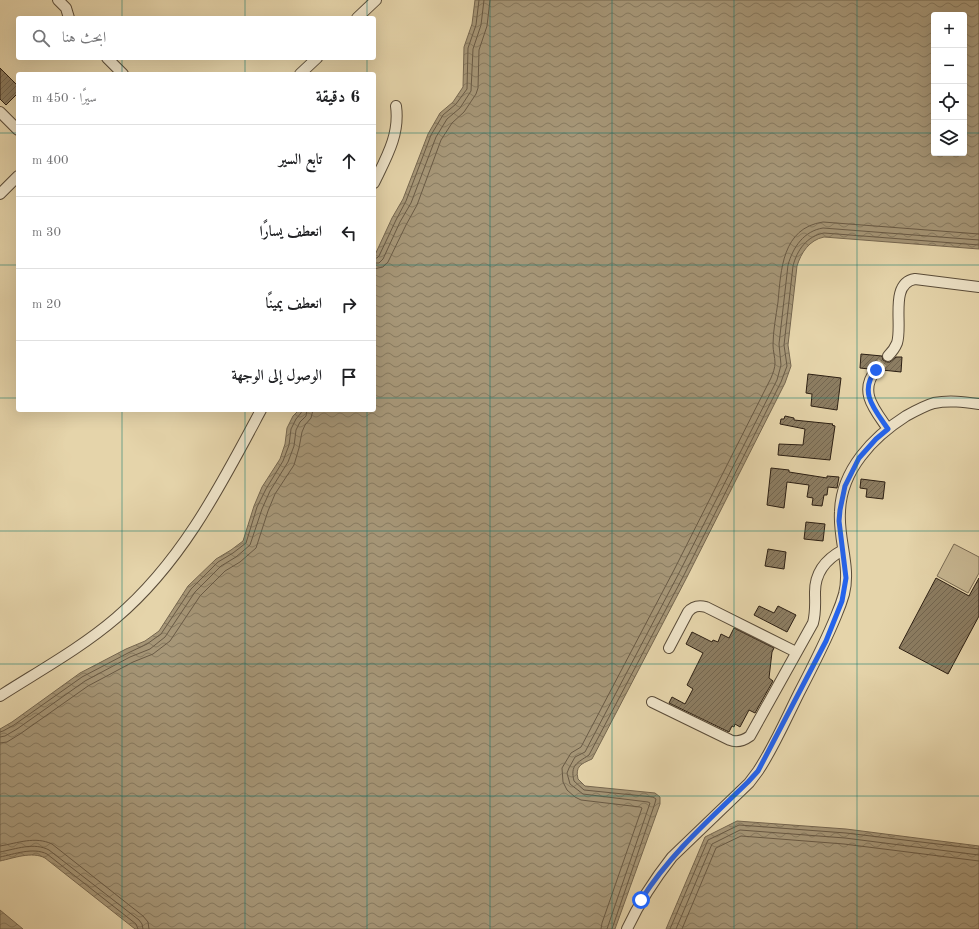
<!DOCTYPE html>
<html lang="ar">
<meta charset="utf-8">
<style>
:root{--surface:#fff;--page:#f2f2f2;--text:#202124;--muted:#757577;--line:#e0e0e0}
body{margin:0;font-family:"Old Standard TT",Amiri,serif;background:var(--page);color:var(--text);direction:rtl}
.controls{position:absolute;right:12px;top:12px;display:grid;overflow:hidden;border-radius:4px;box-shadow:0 4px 16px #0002}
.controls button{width:36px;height:36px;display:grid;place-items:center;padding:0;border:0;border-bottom:1px solid var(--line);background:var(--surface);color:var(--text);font:20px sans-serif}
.stop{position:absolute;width:12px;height:12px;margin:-9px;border:3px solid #2563eb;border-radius:50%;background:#fff}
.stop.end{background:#2563eb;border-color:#fff;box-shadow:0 1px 4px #0008}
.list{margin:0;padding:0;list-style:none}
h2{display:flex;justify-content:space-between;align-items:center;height:52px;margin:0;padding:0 16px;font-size:17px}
h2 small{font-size:13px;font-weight:400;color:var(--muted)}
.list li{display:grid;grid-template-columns:26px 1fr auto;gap:12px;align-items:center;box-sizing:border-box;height:72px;padding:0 16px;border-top:1px solid var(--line)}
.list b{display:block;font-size:15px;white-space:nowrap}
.list em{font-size:13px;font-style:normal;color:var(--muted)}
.icon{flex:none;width:22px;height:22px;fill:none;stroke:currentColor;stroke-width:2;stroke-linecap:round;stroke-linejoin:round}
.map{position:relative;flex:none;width:979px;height:929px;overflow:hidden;direction:ltr}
.search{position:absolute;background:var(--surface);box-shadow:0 4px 16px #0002;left:16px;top:16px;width:360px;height:44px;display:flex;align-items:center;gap:10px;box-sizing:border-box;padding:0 14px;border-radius:4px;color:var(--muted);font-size:15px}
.panel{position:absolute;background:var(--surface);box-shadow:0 4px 16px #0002;left:16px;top:72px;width:360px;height:340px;border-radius:4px;direction:rtl}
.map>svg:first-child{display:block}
</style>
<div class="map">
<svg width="979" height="929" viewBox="0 0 979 929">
<defs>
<pattern id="water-waves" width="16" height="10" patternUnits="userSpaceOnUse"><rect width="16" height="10" fill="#a69677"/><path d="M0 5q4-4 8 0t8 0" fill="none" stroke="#877a60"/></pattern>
<pattern id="building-hatch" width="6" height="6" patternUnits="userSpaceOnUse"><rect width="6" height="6" fill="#8c7d62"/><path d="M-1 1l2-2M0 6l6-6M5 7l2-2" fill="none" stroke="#736650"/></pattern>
</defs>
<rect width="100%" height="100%" fill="#e5d4aa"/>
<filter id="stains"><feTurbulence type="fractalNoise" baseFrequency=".005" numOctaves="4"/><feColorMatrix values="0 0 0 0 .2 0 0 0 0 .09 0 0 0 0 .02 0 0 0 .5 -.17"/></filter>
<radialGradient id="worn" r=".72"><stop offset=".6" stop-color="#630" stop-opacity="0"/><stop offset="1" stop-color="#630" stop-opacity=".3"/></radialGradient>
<path fill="#c6b590" stroke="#796a52" d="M954 544 979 557V573L968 593 937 576Z"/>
<path fill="url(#water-waves)" stroke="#75664f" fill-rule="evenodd" d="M475 0H979V249L824 237C809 240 801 253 797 266L788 345 791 366 785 383 687 577 592 759C581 764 575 766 578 779L585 786 655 793 660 797V804L615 929H135L45 858C32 851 14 858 0 861V729L12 722 80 673 126 649 145 641 159 631 188 586 216 559 231 550 243 541 254 506 262 487 280 459 285 444 287 428 293 416 299 410H374V257L392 218 403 199 428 134 440 113 453 102 463 87 464 47 472 24ZM934 15H964V153H934Z
M737 821 846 829 979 846V929H666L705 837Z
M0 910 23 929H0Z"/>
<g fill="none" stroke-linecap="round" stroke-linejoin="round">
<path stroke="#695a45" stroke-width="1" d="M374 258H377L379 256 396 220 406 201 431 135 443 115 456 104 467 89 468 48 476 25 479 0
M374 263H379L383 259 400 222 411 203 436 137 447 119 460 108 471 91 473 49 481 25 484 0
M374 269 383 267 388 262 406 225 417 205 441 140 452 123 464 112 476 94 478 88 479 50 487 26 490 0
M0 732 3 731 14 725 82 677 128 653 147 644 161 634 191 589 218 562 233 553 246 543 257 507 266 489 283 461 289 445 291 429 296 419 301 413 302 410
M0 737 5 736 17 729 85 681 130 657 150 649 165 637 195 592 221 566 236 557 250 545 262 509 270 491 288 462 294 446 296 430 300 422 306 416 307 410
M0 743 7 742 20 734 88 686 133 662 153 654 170 641 200 596 225 571 240 562 256 548 268 511 275 494 294 465 299 448 302 432 305 425 311 418 313 410
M0 846C18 843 35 836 52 844L143 916 148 922 149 929
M0 852C16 849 34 842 49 850L139 920 142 924 143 929
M0 857C15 854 33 847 47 854L136 924 138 929
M601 929 602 923 642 808 640 807 581 800 575 797 567 790 563 782 562 768 571 753 581 747 674 570 771 378C773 373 775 368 775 363 775 357 773 351 773 345 773 331 776 316 778 302 781 270 782 228 823 222L979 234
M607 929 650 803 648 802 583 794 570 784 567 773 569 768 575 757 585 752 679 573 777 380 781 365 779 344 788 265C793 247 804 231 823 228L979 240
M612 929 655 803 656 799 653 797 584 790 574 781C570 765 577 763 589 755L684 575 781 382 787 366 784 345 793 266C797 250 807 236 824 233L979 245
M670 929 708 840 739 825 846 833 979 849
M676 929 712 844 740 830 845 838 979 855
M682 929 716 848 741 836 844 844 979 861"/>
</g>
<path fill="url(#building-hatch)" stroke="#2c1f13" d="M0 68 18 86V93L6 105 0 99Z
M861 354 882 356 883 360 887 362H890L896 357H902L901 372 882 370V367L877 364H873L869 369 860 368Z
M808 374 841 378 837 410 811 406 812 394 806 393Z
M785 416 794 418V420L833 424 832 425 835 426 830 460 778 455 779 444 803 445 805 429 780 424 781 419H784Z
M771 468 789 470V472L827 478V476L839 477 837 488 828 487 827 495H824L822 506 812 505 813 498 807 497 809 485 787 482 784 508 767 505Z
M861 479 885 482 883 499 866 497 867 489 860 488Z
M806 522 825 524 823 541 804 539Z
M768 549 786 552 784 569 765 566Z
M936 578 969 596 979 578V616L948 674 899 648Z
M759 606 774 613 778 606 796 615 787 632 754 615Z
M734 628 774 648 772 652 769 678 773 681 755 713 749 710 740 727 735 724 734 727 732 726 729 732 669 703 672 697 685 704 693 689 687 685 703 653 686 644 692 632 712 642 713 640 718 642 721 634 729 638Z"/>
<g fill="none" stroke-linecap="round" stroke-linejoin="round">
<path stroke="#c0b08c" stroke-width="10" stroke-dasharray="10 5" stroke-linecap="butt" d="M876 370 888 356"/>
<g stroke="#5a4c39" stroke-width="12">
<path id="minor" d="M58 0 66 8 69 18
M357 18 376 0
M107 58 123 74
M300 74 317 58
M0 112 18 130
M374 183C386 158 400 135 396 106
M0 194 18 176
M888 356C892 352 895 348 897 343 903 325 889 283 915 279L979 287
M876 370C858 392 875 410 888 429
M669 648 688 612C693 606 698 605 706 607L796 652
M0 696C39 671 81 648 116 618 182 562 221 485 261 410
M652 702 730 740C737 743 743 741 750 736L813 623C816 612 815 604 815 592 815 573 826 559 843 550
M627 929C639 903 654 880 672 857L749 783 758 771C774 747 786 719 799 693 812 668 825 643 836 616 839 609 842 601 844 594 851 567 838 539 840 512 841 470 873 437 906 416 915 411 924 406 934 403 949 400 964 402 979 404"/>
</g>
<use href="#minor" stroke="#eee3c8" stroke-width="10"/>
</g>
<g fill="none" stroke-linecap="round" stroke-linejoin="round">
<path stroke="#2563eb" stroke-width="5" d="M641 900C670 854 710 819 748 782L758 771 826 641 842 601 846 578 839 521 840 510 845 486 859 458 876 439 888 429C875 410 858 392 876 370"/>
</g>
<path fill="none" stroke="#0f766e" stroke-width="1" stroke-opacity="0.55" d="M122 0V18M245 0V18M367 0V18M490 0V929M612 0V929M734 0V929M857 0V929M122 58V74M245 58V74M367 58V74M0 133H18M374 133H934M964 133H979M0 265H18M374 265H979M0 398H18M374 398H979M122 410V929M245 410V929M367 410V929M0 531H979M0 664H979M0 796H979"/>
<rect width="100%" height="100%" filter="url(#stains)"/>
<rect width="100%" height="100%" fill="url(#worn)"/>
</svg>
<div class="controls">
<button>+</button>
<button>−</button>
<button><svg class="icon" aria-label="locate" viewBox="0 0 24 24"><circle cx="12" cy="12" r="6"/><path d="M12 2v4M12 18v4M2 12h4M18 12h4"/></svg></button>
<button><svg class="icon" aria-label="layers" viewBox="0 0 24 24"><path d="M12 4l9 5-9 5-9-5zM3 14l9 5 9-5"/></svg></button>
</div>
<div class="stop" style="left:641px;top:900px"></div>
<div class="stop end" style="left:876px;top:370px"></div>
<div class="search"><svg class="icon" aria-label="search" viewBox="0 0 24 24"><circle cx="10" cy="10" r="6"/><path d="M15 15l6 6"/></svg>ابحث هنا</div>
<section class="panel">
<h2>6 دقيقة<small>سيرًا · 450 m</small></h2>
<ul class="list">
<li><svg class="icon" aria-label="ahead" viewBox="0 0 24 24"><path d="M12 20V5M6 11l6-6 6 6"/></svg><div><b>تابع السير</b></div><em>400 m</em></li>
<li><svg class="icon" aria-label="left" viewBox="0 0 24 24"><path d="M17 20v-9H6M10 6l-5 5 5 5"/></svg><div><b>انعطف يسارًا</b></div><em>30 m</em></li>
<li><svg class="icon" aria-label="right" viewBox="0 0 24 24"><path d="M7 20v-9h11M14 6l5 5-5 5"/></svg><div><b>انعطف يمينًا</b></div><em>20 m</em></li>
<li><svg class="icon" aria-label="arrive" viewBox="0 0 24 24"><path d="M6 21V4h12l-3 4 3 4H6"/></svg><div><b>الوصول إلى الوجهة</b></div></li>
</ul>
</section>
</div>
